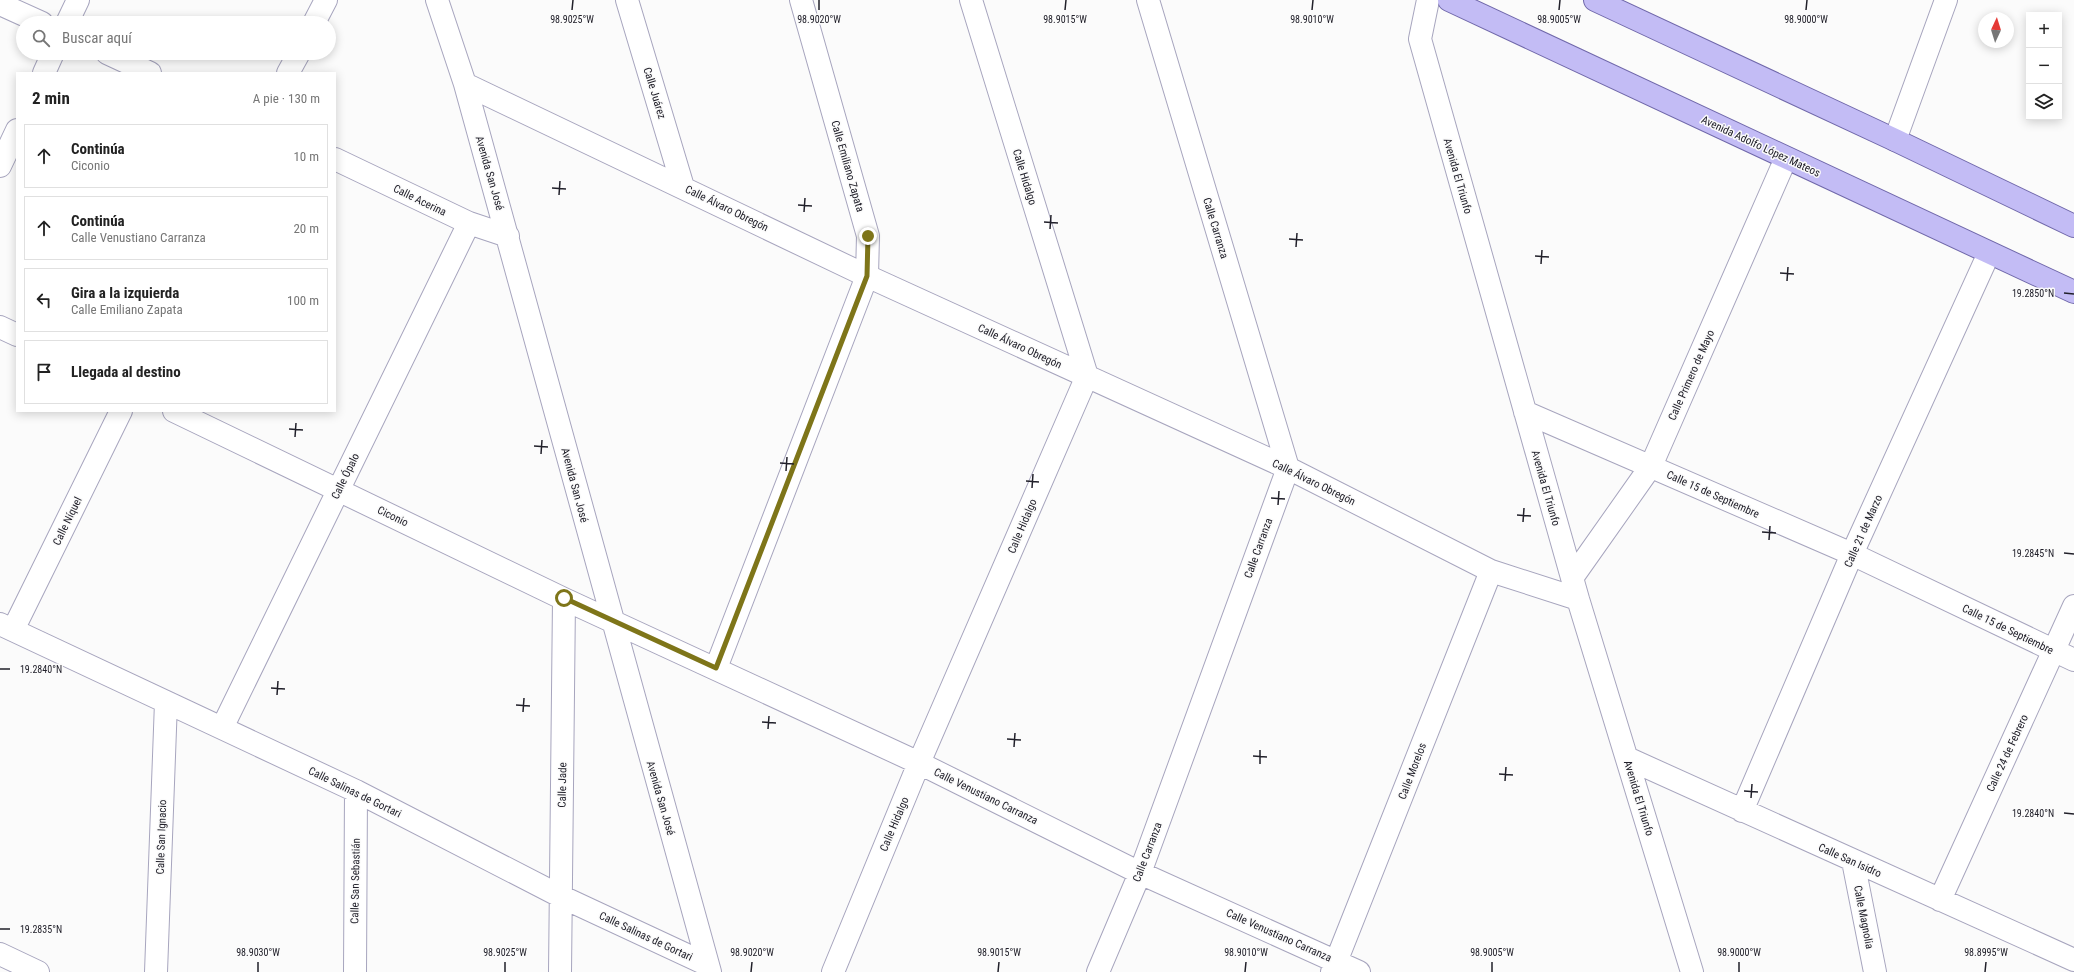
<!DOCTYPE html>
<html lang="es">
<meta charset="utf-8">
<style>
:root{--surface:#fff;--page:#f6f6f6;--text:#222;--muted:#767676;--line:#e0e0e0}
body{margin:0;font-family:"Roboto Condensed",sans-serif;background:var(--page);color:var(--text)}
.controls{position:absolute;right:12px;top:12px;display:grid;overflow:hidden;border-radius:0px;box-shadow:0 2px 10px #0003}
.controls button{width:36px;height:36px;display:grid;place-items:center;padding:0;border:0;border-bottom:1px solid var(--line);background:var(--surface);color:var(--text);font:20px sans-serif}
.compass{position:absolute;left:1978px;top:12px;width:36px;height:36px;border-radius:50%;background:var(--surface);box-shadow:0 2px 10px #0003;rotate:4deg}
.stop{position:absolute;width:12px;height:12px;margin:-9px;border:3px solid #7e7519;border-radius:50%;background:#fff}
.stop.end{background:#7e7519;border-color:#fff;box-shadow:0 1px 4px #0008}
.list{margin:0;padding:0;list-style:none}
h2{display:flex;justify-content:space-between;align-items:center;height:52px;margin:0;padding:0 16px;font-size:17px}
h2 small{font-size:13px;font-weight:400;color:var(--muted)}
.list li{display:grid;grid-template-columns:26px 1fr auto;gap:12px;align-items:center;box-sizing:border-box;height:64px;margin:0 8px 8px;padding:0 8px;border:1px solid var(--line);border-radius:0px}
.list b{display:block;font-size:15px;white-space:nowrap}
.list p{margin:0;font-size:13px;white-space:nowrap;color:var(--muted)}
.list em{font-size:13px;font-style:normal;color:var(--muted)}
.icon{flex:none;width:22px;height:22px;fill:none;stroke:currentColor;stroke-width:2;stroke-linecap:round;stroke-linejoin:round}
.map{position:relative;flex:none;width:2074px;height:972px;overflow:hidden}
.search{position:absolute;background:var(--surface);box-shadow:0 2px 10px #0003;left:16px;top:16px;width:320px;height:44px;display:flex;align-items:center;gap:10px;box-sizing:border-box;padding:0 14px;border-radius:22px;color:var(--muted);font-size:15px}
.panel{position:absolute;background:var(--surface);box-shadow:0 2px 10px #0003;left:16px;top:72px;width:320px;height:340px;border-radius:0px}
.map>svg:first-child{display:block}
</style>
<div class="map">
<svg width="2074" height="972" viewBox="0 0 2074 972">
<rect width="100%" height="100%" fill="#fbfbfb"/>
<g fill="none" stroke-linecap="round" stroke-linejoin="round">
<g stroke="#a7a5be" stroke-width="24">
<path id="minor" d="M437 0 465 84 710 972
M627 0 683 187
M1428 0 1420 39 1578 599 1692 972
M0 4 42 23
M67 23 78 0
M314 23 326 0
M107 53 150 73
M44 73 53 53
M288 73 299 53
M465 84 867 276 1288 468 1491 571 1578 599
M1895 140 1946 0
M335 159 469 223 508 236
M0 166 17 130
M0 327 17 335
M174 411 564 599 919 763 1140 873 1359 972
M1525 412 1852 554 2074 660
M1572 578 1651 466 1786 158
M0 624 356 791 560 896 708 965
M13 630 121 411
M716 668 867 276 868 236 801 0
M222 728 469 223
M1627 758 2074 960
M1742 811 1852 554 1989 253
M1853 861 1875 972
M1940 900 2074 606
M0 954 38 972
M156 972 166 702
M355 972 356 791
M560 972 564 599
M833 972 919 763 1087 376 971 0
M1098 972 1140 873 1288 468 1148 0
M1332 972 1491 571"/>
</g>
<g stroke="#7068aa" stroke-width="24">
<path id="major" d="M1449 0 2074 292
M1595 0 1895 140 2074 226"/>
</g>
<use href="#minor" stroke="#fff" stroke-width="22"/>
<use href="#major" stroke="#c3bcf5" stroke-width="22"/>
</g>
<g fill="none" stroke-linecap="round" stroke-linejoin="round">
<path stroke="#7e7519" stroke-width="5" d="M564 598 716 668 867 276 868 236"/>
</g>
<path fill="none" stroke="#21202a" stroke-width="1.5" d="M572 10 573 0M819 10V0M1065 10 1066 0M1312 10 1313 0M1559 10 1560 0M1806 10 1807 0M552 188 566 189M559 195 560 181M798 205 812 206M804 212 805 198M1044 222 1058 223M1050 229 1051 215M1289 239 1303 240M1296 247 1297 233M1535 256 1549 257M1541 264 1542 250M1780 273 1794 274M1787 281 1788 267M2064 293 2074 294M289 429 303 430M295 437 296 423M534 446 548 447M541 454 542 440M780 463 794 464M786 471 787 457M1026 481 1039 482M1032 488 1033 474M1271 498 1285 499M1278 505 1279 491M1517 515 1531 516M1523 522 1524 508M1762 532 1776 533M1769 540 1770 526M2064 553 2074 554M0 669H10M271 688 285 689M277 695 278 681M516 705 530 706M523 712 524 698M762 722 776 723M768 729 769 716M1007 739 1021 740M1014 747 1015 733M1253 756 1267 757M1260 764V750M1499 774 1513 775M1505 781 1506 767M1744 791 1758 792M1751 798 1752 784M2064 813 2074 814M0 929H10M258 972V962M505 972V962M751 972 752 962M998 972 999 962M1245 972 1246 962M1492 972V962M1739 972V962M1985 972 1986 962"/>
<g text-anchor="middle" stroke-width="3" stroke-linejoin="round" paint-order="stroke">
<g font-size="11" fill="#21202a" stroke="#fbfbfb">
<text transform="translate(655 93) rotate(73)" y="4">Calle Juárez</text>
<text transform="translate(1761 146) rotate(25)" y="4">Avenida Adolfo López Mateos</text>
<text transform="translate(848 166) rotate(74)" y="4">Calle Emiliano Zapata</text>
<text transform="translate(490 173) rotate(74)" y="4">Avenida San José</text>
<text transform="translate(1458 176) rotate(74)" y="4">Avenida El Triunfo</text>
<text transform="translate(1025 177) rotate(73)" y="4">Calle Hidalgo</text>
<text transform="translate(420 200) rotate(26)" y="4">Calle Acerina</text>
<text transform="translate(727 208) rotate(26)" y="4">Calle Álvaro Obregón</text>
<text transform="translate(1216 228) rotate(73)" y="4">Calle Carranza</text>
<text transform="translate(1020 346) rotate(25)" y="4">Calle Álvaro Obregón</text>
<text transform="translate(1691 375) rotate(-66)" y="4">Calle Primero de Mayo</text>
<text transform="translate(345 476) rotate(-64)" y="4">Calle Ópalo</text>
<text transform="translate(1314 482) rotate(26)" y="4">Calle Álvaro Obregón</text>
<text transform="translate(575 485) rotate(75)" y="4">Avenida San José</text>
<text transform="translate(1546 488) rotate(74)" y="4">Avenida El Triunfo</text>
<text transform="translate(1713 494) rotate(24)" y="4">Calle 15 de Septiembre</text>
<text transform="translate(393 516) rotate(26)" y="4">Ciconio</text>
<text transform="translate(67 521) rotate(-64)" y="4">Calle Níquel</text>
<text transform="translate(1022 526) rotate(-67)" y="4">Calle Hidalgo</text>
<text transform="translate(1863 531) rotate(-66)" y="4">Calle 21 de Marzo</text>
<text transform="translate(1258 548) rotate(-70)" y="4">Calle Carranza</text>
<text transform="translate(2008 629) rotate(26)" y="4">Calle 15 de Septiembre</text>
<text transform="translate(2007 753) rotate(-65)" y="4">Calle 24 de Febrero</text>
<text transform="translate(1412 771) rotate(-69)" y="4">Calle Morelos</text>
<text transform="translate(562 785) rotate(-89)" y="4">Calle Jade</text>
<text transform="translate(355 792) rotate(26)" y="4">Calle Salinas de Gortari</text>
<text transform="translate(986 796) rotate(26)" y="4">Calle Venustiano Carranza</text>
<text transform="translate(661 798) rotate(74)" y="4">Avenida San José</text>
<text transform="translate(1639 798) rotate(73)" y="4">Avenida El Triunfo</text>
<text transform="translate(894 824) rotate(-67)" y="4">Calle Hidalgo</text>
<text transform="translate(161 837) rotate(-88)" y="4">Calle San Ignacio</text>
<text transform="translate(1147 852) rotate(-69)" y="4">Calle Carranza</text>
<text transform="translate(1850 860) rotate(24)" y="4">Calle San Isidro</text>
<text transform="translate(355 881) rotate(-89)" y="4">Calle San Sebastián</text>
<text transform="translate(1864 917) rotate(79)" y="4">Calle Magnolia</text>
<text transform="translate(1279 935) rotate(24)" y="4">Calle Venustiano Carranza</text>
<text transform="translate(646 936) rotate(25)" y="4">Calle Salinas de Gortari</text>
</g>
</g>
<g font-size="10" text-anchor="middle" fill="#21202a" stroke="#fbfbfb" stroke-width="3" stroke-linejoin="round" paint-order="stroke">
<text x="572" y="23">98.9025°W</text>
<text x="819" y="23">98.9020°W</text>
<text x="1065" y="23">98.9015°W</text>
<text x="1312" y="23">98.9010°W</text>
<text x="1559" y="23">98.9005°W</text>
<text x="1806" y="23">98.9000°W</text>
<text x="2033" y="297">19.2850°N</text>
<text x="2033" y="557">19.2845°N</text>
<text x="41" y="673">19.2840°N</text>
<text x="2033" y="817">19.2840°N</text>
<text x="41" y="933">19.2835°N</text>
<text x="258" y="956">98.9030°W</text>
<text x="505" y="956">98.9025°W</text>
<text x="752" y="956">98.9020°W</text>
<text x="999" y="956">98.9015°W</text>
<text x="1246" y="956">98.9010°W</text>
<text x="1492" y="956">98.9005°W</text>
<text x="1739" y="956">98.9000°W</text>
<text x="1986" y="956">98.8995°W</text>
</g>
</svg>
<div class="controls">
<button>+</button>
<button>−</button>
<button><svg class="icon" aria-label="layers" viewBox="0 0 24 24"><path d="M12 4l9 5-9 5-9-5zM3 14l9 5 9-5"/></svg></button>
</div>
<svg class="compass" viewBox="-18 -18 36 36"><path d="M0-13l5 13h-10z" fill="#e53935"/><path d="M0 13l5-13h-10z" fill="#767676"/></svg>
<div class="stop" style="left:564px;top:598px"></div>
<div class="stop end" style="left:868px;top:236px"></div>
<div class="search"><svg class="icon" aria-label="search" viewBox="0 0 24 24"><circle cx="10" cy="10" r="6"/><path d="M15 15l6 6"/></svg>Buscar aquí</div>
<section class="panel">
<h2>2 min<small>A pie · 130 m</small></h2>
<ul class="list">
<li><svg class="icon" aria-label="ahead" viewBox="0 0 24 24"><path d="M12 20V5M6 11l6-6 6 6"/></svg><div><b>Continúa</b><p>Ciconio</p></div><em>10 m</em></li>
<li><svg class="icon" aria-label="ahead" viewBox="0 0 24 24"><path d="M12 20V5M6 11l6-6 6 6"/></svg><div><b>Continúa</b><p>Calle Venustiano Carranza</p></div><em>20 m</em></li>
<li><svg class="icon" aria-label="left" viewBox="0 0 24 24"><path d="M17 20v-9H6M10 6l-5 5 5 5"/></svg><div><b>Gira a la izquierda</b><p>Calle Emiliano Zapata</p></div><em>100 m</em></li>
<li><svg class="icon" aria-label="arrive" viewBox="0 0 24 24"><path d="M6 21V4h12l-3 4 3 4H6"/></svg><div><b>Llegada al destino</b></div></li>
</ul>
</section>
</div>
